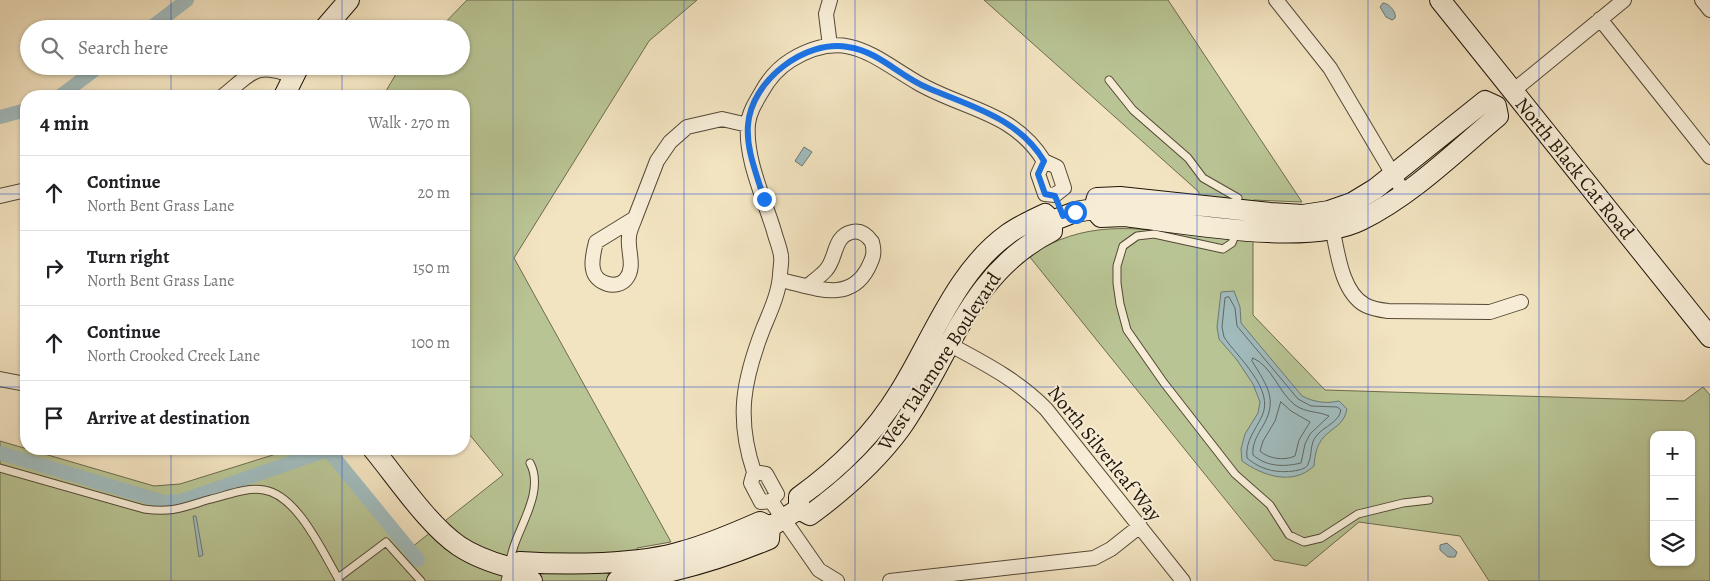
<!DOCTYPE html>
<meta charset="utf-8">
<style>
:root{--surface:#fff;--page:#f6f6f6;--text:#202124;--muted:#757577;--line:#e0e0e0}
body{margin:0;font-family:Alegreya,serif;background:var(--page);color:var(--text)}
.controls{position:absolute;right:15px;bottom:15px;display:grid;overflow:hidden;border-radius:10px;box-shadow:0 1px 4px #0004}
.controls button{width:45px;height:45px;display:grid;place-items:center;padding:0;border:0;border-bottom:1px solid var(--line);background:var(--surface);color:var(--text);font:25px sans-serif}
.stop{position:absolute;width:15px;height:15px;margin:-11px;border:4px solid #1a73e8;border-radius:50%;background:#fff}
.stop.end{background:#1a73e8;border-color:#fff;box-shadow:0 1px 5px #0008}
.list{margin:0;padding:0;list-style:none}
h2{display:flex;justify-content:space-between;align-items:center;height:65px;margin:0;padding:0 20px;font-size:21px}
h2 small{font-size:16px;font-weight:400;color:var(--muted)}
.list li{display:grid;grid-template-columns:32px 1fr auto;gap:15px;align-items:center;box-sizing:border-box;height:75px;padding:0 20px;border-top:1px solid var(--line)}
.list b{display:block;font-size:19px;white-space:nowrap}
.list p{margin:0;font-size:16px;white-space:nowrap;color:var(--muted)}
.list em{font-size:16px;font-style:normal;color:var(--muted)}
.icon{flex:none;width:28px;height:28px;fill:none;stroke:currentColor;stroke-width:2;stroke-linecap:round;stroke-linejoin:round}
.map{position:relative;flex:none;width:1710px;height:581px;overflow:hidden}
.search{position:absolute;background:var(--surface);box-shadow:0 1px 4px #0004;left:20px;top:20px;width:450px;height:55px;display:flex;align-items:center;gap:12px;box-sizing:border-box;padding:0 18px;border-radius:28px;color:var(--muted);font-size:19px}
.panel{position:absolute;background:var(--surface);box-shadow:0 1px 4px #0004;left:20px;top:90px;width:450px;height:365px;border-radius:20px}
.map>svg:first-child{display:block}
</style>
<div class="map">
<svg width="1710" height="581" viewBox="0 0 1710 581">
<rect width="100%" height="100%" fill="#f3e4c1"/>
<filter id="stains"><feTurbulence type="fractalNoise" baseFrequency=".004" numOctaves="4"/><feColorMatrix values="0 0 0 0 .2 0 0 0 0 .09 0 0 0 0 .02 0 0 0 .5 -.17"/></filter>
<radialGradient id="worn" r=".72"><stop offset=".6" stop-color="#630" stop-opacity="0"/><stop offset="1" stop-color="#630" stop-opacity=".3"/></radialGradient>
<path fill="#b9c494" stroke="#6c6c4e" fill-rule="evenodd" d="M467 0H697L649 41 514 258 671 542 637 548 641 581H0V441L154 486 180 484 292 449H333L412 547 503 475 464 428V96H383L396 74 403 66H461V29H439Z
M984 0H1168L1302 202 1253 200V315L1325 390 1684 401 1703 387 1710 395V581H1489L1460 536 1359 522 1306 566 1274 560 1029 256C1084 220 1132 227 1193 235L1199 192ZM1654 435H1691V562H1654Z"/>
<path fill="#a1bcbe" stroke="#6d7975" d="M1383 3C1389 3 1397 13 1395 18L1392 20 1386 17 1380 7Z
M804 147 812 152 802 166 795 161Z
M1234 291 1240 307 1241 323 1302 396C1314 402 1325 404 1339 401L1347 409C1342 435 1316 425 1314 466 1293 486 1263 476 1242 461L1241 449 1245 434 1258 413 1260 402 1253 384 1237 360 1219 339 1217 327 1221 292Z
M193 516H196L203 555 199 557Z
M1447 543 1457 552 1455 557H1448L1440 550V545Z"/>
<g fill="none" stroke-linecap="round" stroke-linejoin="round">
<path stroke="#606862" stroke-width="1" d="M1229 297 1235 308 1237 326 1298 399 1311 406 1337 407 1341 410C1339 422 1325 426 1317 435 1309 444 1313 454 1308 464 1307 468 1302 469 1299 470 1280 474 1262 471 1247 458 1245 441 1255 431 1262 416 1275 389 1237 357 1224 337L1222 327 1225 298Z
M1253 358C1272 366 1279 393 1295 405 1306 413 1318 411 1329 416L1310 434 1305 444 1301 463C1284 467 1267 467 1253 455 1252 445 1256 438 1261 429 1279 401 1268 387 1252 361Z
M1281 402 1291 411 1310 422 1299 440 1295 456C1284 461 1269 459 1260 451L1263 441 1275 421Z"/>
<path stroke="#a1bcbe" stroke-width="14" d="M149 29 187 0
M60 96 100 66
M0 117 26 110
M0 453 164 502 180 501 328 450 418 560"/>
<g stroke="#544936" stroke-width="9">
<path id="lane" d="M1109 80 1133 110 1188 158 1203 178 1238 198
M1234 238 1232 243 1223 249 1154 234 1137 236 1123 246 1117 266V283L1120 304 1127 330 1164 383 1235 474 1270 505 1289 535 1304 542 1321 538 1358 514 1403 503 1429 500
M0 468 144 509C174 513 183 507 211 499 228 495 246 487 264 490 297 495 322 551 338 578
M339 581 338 578 386 542 421 581
M505 581C508 569 510 558 514 546 522 522 544 489 530 463"/>
</g>
<g stroke="#544936" stroke-width="16">
<path id="street" d="M830 0 826 14 830 46
M1276 0 1330 68 1404 193
M1702 0 1710 10
M1600 19 1710 157
M1513 91 1624 0
M223 96C252 73 255 61 293 76
M1044 161 1057 167 1064 188 1055 195 1045 194 1038 174Z
M0 196 26 190
M635 218C633 224 629 231 629 237 627 250 636 267 626 279 617 290 595 284 593 269 591 261 594 250 596 242L635 218 657 161 670 142 687 127 722 119 748 125
M1331 222C1337 247 1340 291 1365 305 1372 309 1380 310 1388 311L1490 312 1521 302
M780 280C811 286 849 305 868 268 873 258 875 253 872 242 867 235 860 230 852 232 833 236 837 258 826 270 821 276 813 281 808 286
M943 341C980 361 1017 379 1046 409L1183 581
M0 379 26 384
M754 472C736 418 743 381 763 329 770 312 779 293 780 275 780 269 782 262 781 256 780 248 776 239 774 231 764 198 745 159 748 124 749 113 755 103 761 93 768 80 778 68 791 60 846 27 872 56 918 83 965 110 1013 111 1044 161
M754 472 766 474 777 494 771 501 761 502 751 483Z
M771 501 819 570 837 581
M890 581 1094 558 1111 549 1140 526"/>
</g>
<g stroke="#1f1507" stroke-width="22">
<path id="secondary" d="M1440 0 1710 337
M324 29 349 0
M284 96 299 66
M1485 101 1496 106 1498 116C1455 152 1412 195 1361 220 1307 247 1185 223 1124 216L1101 217 1094 209 1097 198 1120 197 1270 213 1303 215 1329 211 1352 203 1375 189Z
M1045 214 1052 221V231C967 274 951 357 900 429 875 463 844 490 810 515L799 509V497C838 469 874 434 899 393 933 339 955 272 1008 234 1019 226 1032 220 1045 214Z
M1052 221 1075 212 1094 209
M373 449C397 478 428 525 459 546 477 558 496 564 516 569
M770 527 799 509
M532 581 517 580 516 569 520 562C568 565 639 565 684 551 710 544 735 533 760 522L770 527 769 539C719 560 671 574 617 581"/>
</g>
<use href="#lane" stroke="#f7edd7" stroke-width="7"/>
<use href="#street" stroke="#f7edd7" stroke-width="14"/>
<use href="#secondary" stroke="#f7edd7" stroke-width="20"/>
</g>
<g fill="none" stroke-linecap="round" stroke-linejoin="round">
<path stroke="#1a73e8" stroke-width="6" d="M764 199C757 175 746 150 748 125 751 81 805 39 848 47 880 52 899 76 928 88 972 107 1018 118 1044 161L1038 174 1045 194 1055 196 1063 216 1075 212"/>
</g>
<path fill="none" stroke="#1d4ed8" stroke-width="1" stroke-opacity="0.55" d="M171 0V29M342 0V29M513 0V581M684 0V581M855 0V581M1026 0V581M1197 0V581M1368 0V581M1539 0V581M171 66V96M342 66V96M0 194H26M464 194H1710M0 387H26M464 387H1710M171 449V581M342 449V581"/>
<g text-anchor="middle" stroke-width="4" stroke-linejoin="round" paint-order="stroke">
<g font-size="20" fill="#1f1507" stroke="#f7edd7">
<text transform="translate(1575 168) rotate(51)" y="7">North Black Cat Road</text>
<text transform="translate(939 361) rotate(-57)" y="7">West Talamore Boulevard</text>
<text transform="translate(1105 453) rotate(51)" y="7">North Silverleaf Way</text>
</g>
</g>
<rect width="100%" height="100%" filter="url(#stains)"/>
<rect width="100%" height="100%" fill="url(#worn)"/>
</svg>
<div class="controls">
<button>+</button>
<button>−</button>
<button><svg class="icon" aria-label="layers" viewBox="0 0 24 24"><path d="M12 4l9 5-9 5-9-5zM3 14l9 5 9-5"/></svg></button>
</div>
<div class="stop" style="left:1075px;top:212px"></div>
<div class="stop end" style="left:764px;top:199px"></div>
<div class="search"><svg class="icon" aria-label="search" viewBox="0 0 24 24"><circle cx="10" cy="10" r="6"/><path d="M15 15l6 6"/></svg>Search here</div>
<section class="panel">
<h2>4 min<small>Walk · 270 m</small></h2>
<ul class="list">
<li><svg class="icon" aria-label="ahead" viewBox="0 0 24 24"><path d="M12 20V5M6 11l6-6 6 6"/></svg><div><b>Continue</b><p>North Bent Grass Lane</p></div><em>20 m</em></li>
<li><svg class="icon" aria-label="right" viewBox="0 0 24 24"><path d="M7 20v-9h11M14 6l5 5-5 5"/></svg><div><b>Turn right</b><p>North Bent Grass Lane</p></div><em>150 m</em></li>
<li><svg class="icon" aria-label="ahead" viewBox="0 0 24 24"><path d="M12 20V5M6 11l6-6 6 6"/></svg><div><b>Continue</b><p>North Crooked Creek Lane</p></div><em>100 m</em></li>
<li><svg class="icon" aria-label="arrive" viewBox="0 0 24 24"><path d="M6 21V4h12l-3 4 3 4H6"/></svg><div><b>Arrive at destination</b></div></li>
</ul>
</section>
</div>
